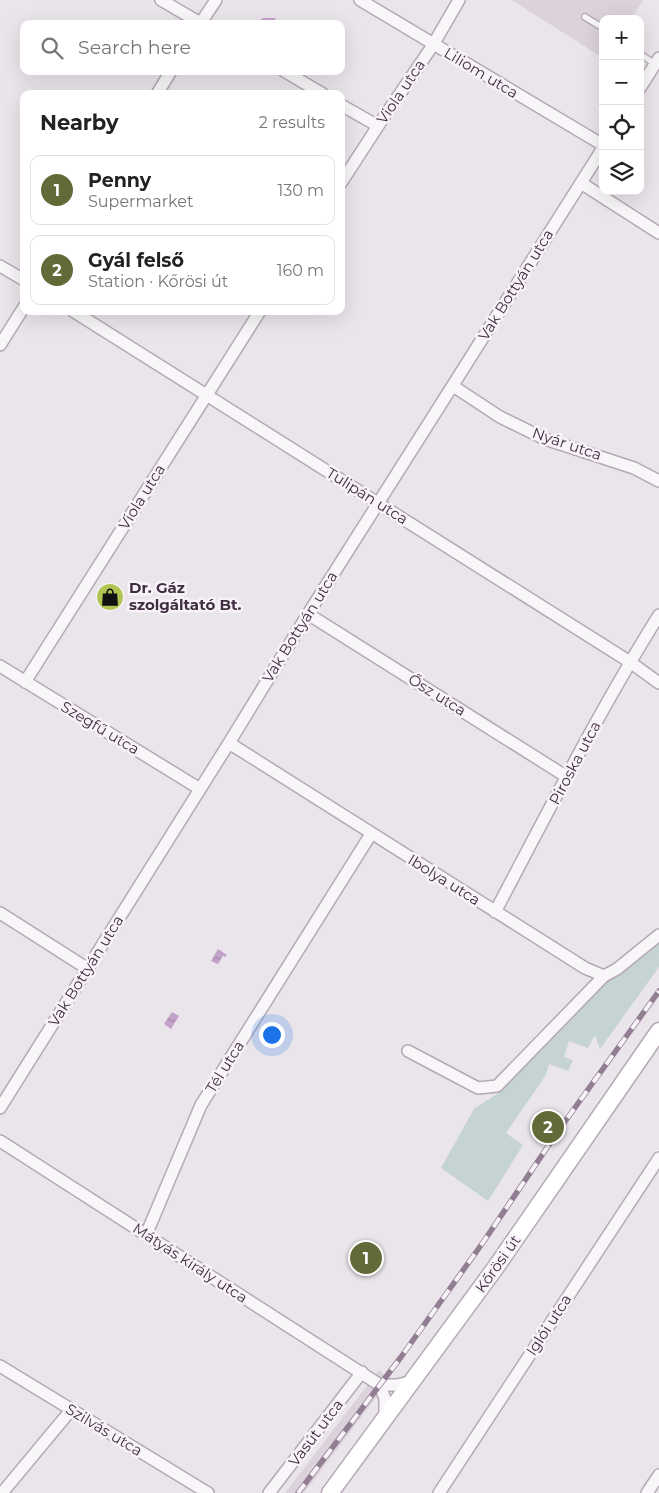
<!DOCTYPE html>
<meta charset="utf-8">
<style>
:root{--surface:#fff;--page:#f2f2f2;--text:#222;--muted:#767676;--line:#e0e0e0;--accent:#626b38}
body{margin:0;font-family:Montserrat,sans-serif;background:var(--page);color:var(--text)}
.controls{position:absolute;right:15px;top:15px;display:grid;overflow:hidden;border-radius:10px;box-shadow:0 5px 20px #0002}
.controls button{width:45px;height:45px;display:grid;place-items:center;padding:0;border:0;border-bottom:1px solid var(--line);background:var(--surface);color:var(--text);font:25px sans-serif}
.you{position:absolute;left:271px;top:1034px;width:18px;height:18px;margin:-12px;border:4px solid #fff;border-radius:50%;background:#1a73e8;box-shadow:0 0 0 8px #1a73e833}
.badge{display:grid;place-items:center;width:32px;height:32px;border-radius:50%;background:var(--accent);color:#fff;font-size:16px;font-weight:700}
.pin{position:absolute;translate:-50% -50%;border:2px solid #fff;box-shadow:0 1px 5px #0006}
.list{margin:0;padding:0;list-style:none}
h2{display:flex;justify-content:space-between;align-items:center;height:65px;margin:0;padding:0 20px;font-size:21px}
h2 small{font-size:16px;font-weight:400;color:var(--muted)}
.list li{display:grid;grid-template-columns:32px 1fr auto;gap:15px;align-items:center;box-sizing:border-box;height:70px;margin:0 10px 10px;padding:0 10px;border:1px solid var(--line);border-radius:10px}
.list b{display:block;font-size:19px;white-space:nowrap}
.list p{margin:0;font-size:16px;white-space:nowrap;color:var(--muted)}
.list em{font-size:16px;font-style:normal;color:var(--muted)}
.icon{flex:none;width:28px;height:28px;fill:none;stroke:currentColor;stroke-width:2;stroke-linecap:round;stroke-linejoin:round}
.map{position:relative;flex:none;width:659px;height:1493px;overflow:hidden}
.search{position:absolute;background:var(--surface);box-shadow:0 5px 20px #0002;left:20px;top:20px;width:325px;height:55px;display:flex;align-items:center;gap:12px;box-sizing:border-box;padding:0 18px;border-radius:10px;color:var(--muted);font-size:19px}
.panel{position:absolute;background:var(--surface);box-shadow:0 5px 20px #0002;left:20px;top:90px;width:325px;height:225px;border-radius:10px}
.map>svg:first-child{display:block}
</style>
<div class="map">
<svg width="659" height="1493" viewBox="0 0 659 1493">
<defs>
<pattern id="water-ripples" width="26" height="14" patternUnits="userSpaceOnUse" patternTransform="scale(1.25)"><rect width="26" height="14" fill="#c2a2c8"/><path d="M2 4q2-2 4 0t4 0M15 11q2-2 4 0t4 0" fill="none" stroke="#9f84a4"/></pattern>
</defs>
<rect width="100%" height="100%" fill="#eae4eb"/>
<path fill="#dcd2dc" d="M512 0H643L631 19H603V58Z
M379 1370 390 1379 304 1493H285Z"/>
<path fill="#c6d3d4" d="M659 940V967L600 1049 595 1035 588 1048 569 1041 564 1057 573 1060 568 1071 549 1064 546 1075 506 1133 523 1145 488 1201 441 1168 474 1109 503 1090 525 1061 600 987Z"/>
<path fill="url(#water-ripples)" d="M263 18H275L277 23 260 24V20Z
M218 949 227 955 225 957 223 956 218 964 211 961Z
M172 1012 179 1016 171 1029 164 1024Z"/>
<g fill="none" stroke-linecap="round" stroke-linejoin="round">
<g stroke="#b4a9b5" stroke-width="8">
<path id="lane" d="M585 17 603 28
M640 54 655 64"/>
</g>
<g stroke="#b4a9b5" stroke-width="14">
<path id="street" d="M161 0 202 24
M360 0 603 145
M200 24 216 0
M284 71 323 94
M640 88 659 58
M157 94 171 71
M341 105 378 126
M341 183 378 126 433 45 459 0
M581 183 659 233
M0 266 24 280
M73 311 630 662 659 683
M0 345 24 307
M453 386 500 417 545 439 634 468 659 481
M308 614 567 777
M0 666 200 789
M25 682 260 311
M229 743 585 968 604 976 617 969 659 935
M495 912C548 812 599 711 659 615
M0 913 88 969
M408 1051 478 1088 497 1086 604 976
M0 1108 229 743 308 614 603 148
M0 1141 380 1385 385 1399V1419
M146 1235 201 1105 371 834
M0 1366 208 1493
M380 1385H396L414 1381
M2 1493 71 1410
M269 1493 362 1372
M439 1493 659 1158
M647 1493 659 1475"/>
</g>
<g stroke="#b4a9b5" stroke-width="19">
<path id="secondary" d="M330 1493 496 1267 659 1031"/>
</g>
<use href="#lane" stroke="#f9f6f9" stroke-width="5.5"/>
<use href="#street" stroke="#f9f6f9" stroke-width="11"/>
<use href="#secondary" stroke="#fff" stroke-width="16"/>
<g stroke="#927e93" stroke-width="5.5">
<path id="rail" d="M298 1493 401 1357 484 1241 561 1127 659 991"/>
</g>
<use href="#rail" stroke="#f8f3f8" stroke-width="4" stroke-dasharray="11" stroke-linecap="butt"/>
</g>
<defs>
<g id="shop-disc" transform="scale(1.4375)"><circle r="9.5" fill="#b0c553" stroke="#f8f3f8"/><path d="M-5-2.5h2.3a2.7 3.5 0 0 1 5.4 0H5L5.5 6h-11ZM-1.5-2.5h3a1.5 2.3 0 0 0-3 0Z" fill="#111"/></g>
</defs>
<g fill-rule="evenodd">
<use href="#shop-disc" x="110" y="597"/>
</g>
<g text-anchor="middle" stroke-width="5" stroke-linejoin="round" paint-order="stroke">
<g font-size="15" fill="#412d42" stroke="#f8f3f8">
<text transform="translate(481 73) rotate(31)" y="5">Liliom utca</text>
<text transform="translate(401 92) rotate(-56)" y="5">Viola utca</text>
<text transform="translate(516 285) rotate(-58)" y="5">Vak Bottyán utca</text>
<text transform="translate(567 444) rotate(19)" y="5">Nyár utca</text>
<text transform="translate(367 496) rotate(32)" y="5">Tulipán utca</text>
<text transform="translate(142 497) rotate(-58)" y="5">Viola utca</text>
<text transform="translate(300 627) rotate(-58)" y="5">Vak Bottyán utca</text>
<text transform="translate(437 695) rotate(32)" y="5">Ősz utca</text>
<text transform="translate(100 728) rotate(31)" y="5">Szegfű utca</text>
<text transform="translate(575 763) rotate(-62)" y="5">Piroska utca</text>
<text transform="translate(444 880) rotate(32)" y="5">Ibolya utca</text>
<text transform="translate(86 971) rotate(-58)" y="5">Vak Bottyán utca</text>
<text transform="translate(225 1067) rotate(-58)" y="5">Tél utca</text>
<text transform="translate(190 1263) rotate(33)" y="5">Mátyás király utca</text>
<text transform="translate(498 1264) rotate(-55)" y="5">Kőrösi út</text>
<text transform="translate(549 1325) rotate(-57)" y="5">Iglói utca</text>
<text transform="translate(104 1430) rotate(31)" y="5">Szilvás utca</text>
<text transform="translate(316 1433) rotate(-53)" y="5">Vasút utca</text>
</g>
<g font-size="15" font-weight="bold" fill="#412d42" stroke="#f8f3f8" text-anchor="start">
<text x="129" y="593">Dr. Gáz<tspan x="129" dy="17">szolgáltató Bt.</tspan></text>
</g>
</g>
</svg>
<div class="controls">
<button>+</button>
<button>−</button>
<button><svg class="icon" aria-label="locate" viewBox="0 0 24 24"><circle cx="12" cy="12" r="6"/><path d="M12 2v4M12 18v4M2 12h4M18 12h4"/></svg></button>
<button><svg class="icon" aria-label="layers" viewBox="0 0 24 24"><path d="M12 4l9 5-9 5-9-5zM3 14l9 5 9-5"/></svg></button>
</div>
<div class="you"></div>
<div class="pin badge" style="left:366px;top:1258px">1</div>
<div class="pin badge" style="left:548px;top:1127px">2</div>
<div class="search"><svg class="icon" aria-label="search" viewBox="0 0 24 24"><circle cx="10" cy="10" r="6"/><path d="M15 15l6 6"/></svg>Search here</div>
<section class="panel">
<h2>Nearby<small>2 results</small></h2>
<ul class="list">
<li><span class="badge">1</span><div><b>Penny</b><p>Supermarket</p></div><em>130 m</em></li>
<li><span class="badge">2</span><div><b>Gyál felső</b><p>Station · Kőrösi út</p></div><em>160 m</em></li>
</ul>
</section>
</div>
